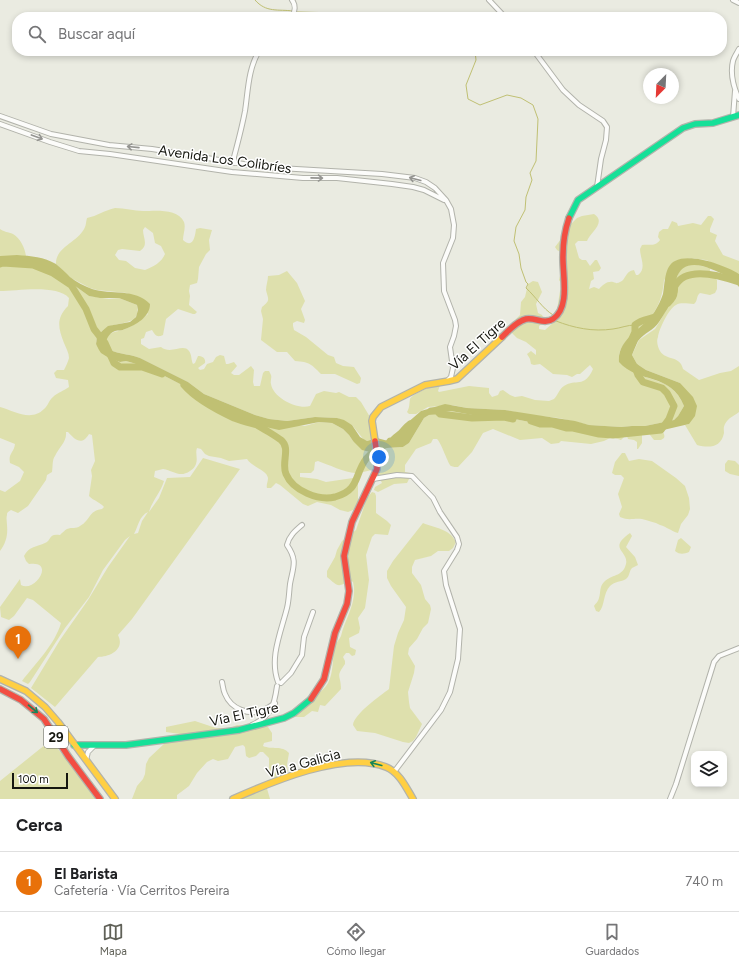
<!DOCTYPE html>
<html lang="es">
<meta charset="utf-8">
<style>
:root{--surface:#fff;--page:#f2f2f2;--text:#202124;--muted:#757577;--line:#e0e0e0;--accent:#606158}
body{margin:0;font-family:Figtree,sans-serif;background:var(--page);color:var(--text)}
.controls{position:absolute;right:12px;bottom:12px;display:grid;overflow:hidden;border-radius:8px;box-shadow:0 2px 6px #0003}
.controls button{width:36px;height:36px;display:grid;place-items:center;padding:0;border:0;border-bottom:1px solid var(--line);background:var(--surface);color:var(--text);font:20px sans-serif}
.compass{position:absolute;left:643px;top:68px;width:36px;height:36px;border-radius:50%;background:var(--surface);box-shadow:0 2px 6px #0003;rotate:204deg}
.scale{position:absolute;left:12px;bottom:10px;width:56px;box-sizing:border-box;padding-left:4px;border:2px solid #15160f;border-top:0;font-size:11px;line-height:14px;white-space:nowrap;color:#15160f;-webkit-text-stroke:3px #fff;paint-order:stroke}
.you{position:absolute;left:379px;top:457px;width:14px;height:14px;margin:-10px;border:3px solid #fff;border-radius:50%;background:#1a73e8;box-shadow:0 0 0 6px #1a73e833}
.badge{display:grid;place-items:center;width:26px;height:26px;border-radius:50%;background:var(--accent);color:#fff;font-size:13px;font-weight:700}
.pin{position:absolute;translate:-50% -33px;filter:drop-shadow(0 1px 2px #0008)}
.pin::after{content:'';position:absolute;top:21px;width:14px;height:12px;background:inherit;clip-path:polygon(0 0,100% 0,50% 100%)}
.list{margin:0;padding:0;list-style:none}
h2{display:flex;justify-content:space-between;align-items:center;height:52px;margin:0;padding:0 16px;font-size:17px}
h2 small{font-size:13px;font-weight:400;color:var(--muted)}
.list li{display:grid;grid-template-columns:26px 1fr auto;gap:12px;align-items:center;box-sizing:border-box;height:60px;padding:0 16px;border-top:1px solid var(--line)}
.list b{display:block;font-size:15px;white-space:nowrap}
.list p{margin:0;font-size:13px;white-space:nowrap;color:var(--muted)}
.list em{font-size:13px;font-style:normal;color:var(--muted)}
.icon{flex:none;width:22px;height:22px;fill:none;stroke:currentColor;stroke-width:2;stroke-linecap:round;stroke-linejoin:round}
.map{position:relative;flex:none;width:739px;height:799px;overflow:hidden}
.search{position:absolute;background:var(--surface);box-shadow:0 2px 6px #0003;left:12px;right:12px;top:12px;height:44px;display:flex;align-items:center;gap:10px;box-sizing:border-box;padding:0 14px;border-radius:16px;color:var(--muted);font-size:15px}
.sheet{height:112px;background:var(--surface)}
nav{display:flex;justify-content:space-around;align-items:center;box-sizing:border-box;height:56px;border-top:1px solid var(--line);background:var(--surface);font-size:11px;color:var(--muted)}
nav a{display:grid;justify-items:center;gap:2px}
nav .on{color:var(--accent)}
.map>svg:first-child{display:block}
</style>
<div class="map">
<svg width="739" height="799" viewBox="0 0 739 799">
<rect width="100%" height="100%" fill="#eaebe1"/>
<path fill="#dee0ad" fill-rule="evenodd" d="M115 208C125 208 134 211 143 211 155 211 178 208 184 222 186 228 183 234 183 240 193 249 195 237 196 229L200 228 212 230 209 240 210 250 206 254 199 267 198 279 197 283 190 285 189 291 190 296 189 305 197 312 195 314H193L178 309 166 319 163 335C157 338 155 335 152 330L146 332 144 338 141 339V344L149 349 161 347C171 355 183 343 189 351 192 355 191 360 193 364L195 363 198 356C202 356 206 358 205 363L198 368 200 370 204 369 207 364 213 362 216 357 220 355 224 356 226 364H228L234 362 237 366 231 373 234 375H239L251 366 254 370 253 382 254 386H260L263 373 265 371H269L271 375C272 378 270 381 271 384 273 398 298 410 310 406L316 394 324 391 336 393 339 392 349 397H356L361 402 370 417 369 425 373 439 367 441 364 440 352 425 337 418 315 417 287 421 269 419 255 415 204 394 188 382 140 358C128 353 115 355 104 346 108 328 116 334 127 328 135 324 141 320 148 314L127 293 97 290 90 288 71 278 56 264C55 247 79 242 85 227 86 225 86 221 87 218 97 216 105 210 115 208ZM145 227 153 233 155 243 161 246 165 254C162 262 153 267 145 270L135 268 126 261 119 260 115 255 118 250 122 249 140 251C149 245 143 238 143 230Z
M594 214C607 222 590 233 587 241H578L575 244 579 258 582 260H586L590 266 595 260H597L601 268 599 271 593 272 594 279 591 281 589 289 594 287 599 289C603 285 607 281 613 282 617 283 616 284 620 282 626 280 625 271 634 270L636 275H638C647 268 640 258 640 249L642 245C649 244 655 247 660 240L658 237 659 232 663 229H668L672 221 677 223 678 226 693 223 701 225 708 216H711L714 219 710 229V232L717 235 715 241 723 255 739 261V274L706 260 689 258 664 280C663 294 659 306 651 317 641 331 600 353 630 370 651 383 672 377 684 406L678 416 674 420 645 426H632L621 427 589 425 559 418 530 415 505 410 467 408 452 405 428 407 421 411 416 414H409L407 412C410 407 409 404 410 399 411 395 433 385 438 384L440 385 438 391 439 392 469 386 489 388V393L492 397 498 395 500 391 503 390 510 395 515 397 522 396 535 400 549 401 554 399C558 395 559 389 564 386 576 378 584 389 593 369L590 365 580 374H577L572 377 567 375 553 374 540 364 534 365 531 364 530 359 527 354 531 351 536 355V350L526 342 517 338 512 333V323L520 315 521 302 525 297 528 284 533 281 538 282 542 292 536 304 538 313 542 315 544 319 542 324 539 326V329L545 330 554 322V313L557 310 560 291 563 286 559 280 560 276 564 270 565 255 557 250 555 247 564 235 562 229 565 225 571 224 577 218 582 216Z
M0 229C4 232 8 232 13 234 20 238 25 248 26 256H0Z
M18 262 34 263 53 270 89 296 109 299 119 298 137 305C143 334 100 313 96 344L109 358 120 362 126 361 133 363 155 371 180 384 236 418 305 426 319 422 332 423 343 429 349 435 353 441 379 451 387 448 403 447 409 443 424 418 429 415 451 411 483 417H504L540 424 558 425 593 432 621 435 624 437 621 440 612 437 604 441 591 444 561 441 559 443 551 444 542 438 520 440 493 429 483 433 472 452 458 467C456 467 453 467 451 466 448 464 442 444 437 439H433L431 443 416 449 405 465V472L410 473V477L407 483 394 484 378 492 374 490 375 487 382 483 378 475 380 473V469C372 469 363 473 355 473 346 473 327 464 318 461L315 462 314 470 311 473H300V477L317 479 326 482 353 478 358 483V502L353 510 348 512 340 510 331 505 317 502 308 506 303 504 280 485 276 483 271 488H267C266 485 268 482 268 478 267 470 252 467 247 459L229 461 221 458 209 456 205 454 201 449 197 448C195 453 198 458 196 464 195 467 193 469 190 471 180 478 174 471 163 469L155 471 154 477 164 481C161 492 152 501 149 512L159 498 167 478 190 477 203 458 240 469 132 619 118 635C125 649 111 657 98 657L55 707 31 688 60 640 88 600 108 567 130 536 125 540 103 570 89 597 65 628 30 682 28 684 22 681C36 663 55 644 61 623L33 600 27 598 14 616 9 620 1 617 0 607 20 579 21 585C35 593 56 560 29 564L26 561 24 556C29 546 37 547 45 543 52 540 48 533 60 535 62 533 65 530 67 529 72 527 76 529 80 526 91 520 88 511 102 509L104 507C100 502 94 501 89 496L92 476 91 470 95 461 92 435 89 434C82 446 75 440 68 432H66C67 442 59 447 55 456 52 460 53 466 52 472L47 475 46 480 28 506 18 513 11 510C8 512 7 512 7 515 6 518 7 522 7 525 8 535 6 543 0 551V490L5 492 20 481 24 472 19 467 10 463C8 453 14 453 15 444L0 438V407C14 411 31 422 44 409 48 406 49 400 53 397 58 392 64 391 69 387L68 380 56 378 54 373 57 370H64C66 366 68 362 69 358 69 353 66 348 64 343 58 328 56 318 68 306L69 298C57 284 17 291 0 291V263ZM148 512 142 521 138 533 134 534C138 527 139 516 148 512Z
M687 265H698L710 268V274L717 280V289L715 293 710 295 700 293C696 296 698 301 694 304 688 304 681 302 676 305 669 308 659 329 658 337 656 341 658 348 660 351 666 361 680 355 683 369L699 380 720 373 731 371 739 366V412C734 416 728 418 725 424 723 428 724 430 724 433 721 448 709 448 697 445L685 425 689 424 680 383 646 370 637 364 632 355 639 340 655 329 660 321 674 294 675 280 680 270Z
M287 271 297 283 305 301 301 309 305 320 304 323 297 321 293 323V326L294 330 306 337 328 355 334 357 336 363 343 366 354 367 361 378 360 383 357 384 335 374H321C311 364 310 362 295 361L287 352H277L261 340 263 319 261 311 262 307C271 300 268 299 266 290 266 285 268 281 268 276L279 275Z
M661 430C664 433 665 435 664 438L661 440H654L650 435V431Z
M646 432 645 434 642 435V443L638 449H637V442L634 440 628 439 626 434Z
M622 453H625L629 461 639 459 652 461 676 478 685 486 689 498 690 509 688 515 681 524 678 533C671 531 667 527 660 525 655 522 648 521 642 519 633 518 629 521 620 517L619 514 622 507 618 494 624 478 621 475H615L612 473 615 462Z
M728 460 735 461 739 465V476L730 474 725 471V464Z
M372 492 375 493 376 496V513L387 521 391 525 388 535 375 534 372 537 366 555 369 580 365 608 358 618 360 628 359 633 349 638 350 647 356 650 355 655 352 656 349 653H346L343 657 345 661V664C335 678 341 674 341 689L325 706 320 705 318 712 312 711 304 717H296L294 714 296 707C305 705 324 691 328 683 334 672 332 658 335 646 336 642 340 639 341 636 345 618 358 602 353 582L350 580C337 589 337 585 327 577V571L335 557 337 550 342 541 356 530 367 498Z
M423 523C435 528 450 529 456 542L453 548 449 551H438L431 556 415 560 412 567V573L421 585 425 599 430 605 431 609 428 623 423 628 417 639 409 648 408 654 415 666 414 673 408 692 409 702 410 708 422 724 416 737 413 741 409 743 403 742 375 733 357 731 353 725C354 714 380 696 389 689L394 646 398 633 404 620 406 607 391 586 387 578V571L393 561Z
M630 533 632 536 626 547 635 557 638 565C636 566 634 567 632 568 629 571 630 576 626 579 621 582 615 581 610 586 603 593 605 606 599 612L596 611 594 606C596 603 598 602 599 598 601 592 599 586 605 581 614 574 623 576 626 564 629 551 607 549 630 533Z
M681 538 691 547 689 552C684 554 680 555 675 551L678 540Z
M195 721 216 728H230L237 725 268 727 272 733V741L264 743 263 746C272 750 282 745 289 753L287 765 288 772C283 777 275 780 269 776V758L263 752H260L256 756 249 758 246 756 245 747 243 745 235 747 228 759 218 761 213 759 207 762 197 773 189 786 177 795V799H132L137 786 143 779 145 774 146 764 149 758 165 743 180 737V734L166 732V727Z
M51 740 97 799H0V781Z
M266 785 270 799H233Z"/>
<path fill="#c0c073" d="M17 255C31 256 44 257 56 264 61 268 66 273 70 277 76 282 84 286 92 289 111 295 135 288 150 304 150 317 136 325 125 329 122 331 118 330 115 331 109 333 106 340 104 346 115 355 128 353 140 358L188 382 204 394 255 415 269 419 287 421 315 417 337 418 344 420 352 425 360 437 367 441 377 438 388 441 397 439 401 435 406 424 421 411 445 404 467 408 505 410 575 421 589 425 621 427 632 426H645L674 420 678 416 684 406C671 372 638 384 619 362 617 338 644 329 655 311 658 306 661 300 663 294 665 285 664 266 675 261 691 253 724 265 739 274V287C733 278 721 273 711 269 696 263 681 262 676 280 674 285 675 290 674 295 671 304 664 314 659 322 654 330 644 333 638 341 636 345 634 350 632 355L637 364 646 370 680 383 693 397 697 406 695 416 689 424 659 431 620 435 593 432 552 424H540L504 417H483L451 411 429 415 424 418 409 443 403 447 387 448 379 451 370 452 362 450 353 441 349 435 343 429 332 423 319 422 279 430 257 425 236 418 207 403 180 384 155 371 133 363 126 361 120 362 109 358 101 353 99 350 96 344 97 337 102 331 108 326 130 322 136 317 138 310 137 305 119 298H100L89 296 53 270 34 263 18 262 0 263V256Z"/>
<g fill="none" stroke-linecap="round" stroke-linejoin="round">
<path stroke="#c0c073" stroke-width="1" d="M255 0C266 13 278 9 293 11
M296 12 341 13 358 17
M475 51 476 60 466 85 468 99 480 105 507 95 521 98 533 105 538 119 536 161 530 173 532 180 526 197 525 210 516 227 514 241 519 254 521 268 526 282 528 284 526 288C536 297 542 308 553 315
M556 321C574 328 593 332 613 329 621 328 627 325 635 325"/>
<path stroke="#c0c073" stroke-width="7" d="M0 264 3 263 33 265 53 273 71 285 86 309 94 329 105 343 114 363 120 367H142L162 374
M668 303C671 300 674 297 674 293 675 290 674 289 675 286 686 265 722 276 739 282
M631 341 635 332V325C643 318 649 320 658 316
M184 385C195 398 219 411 234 418 242 421 250 423 257 425 261 427 277 437 281 440 291 448 281 463 286 474 293 491 319 501 335 497 360 490 354 475 366 459 372 452 380 446 389 443L390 441H392C395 437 401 434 403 431 406 428 406 427 410 424
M431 411H437L440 414 472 418 504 417 513 419
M531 421 540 424H552L566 428H573L599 434 613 435 661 430 669 419 674 406 667 393 662 388 643 382 638 375 635 367"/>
<g stroke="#b2b3ab" stroke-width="6">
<path id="street" d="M292 0C296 5 295 12 292 17
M489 0 505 17
M733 0 739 3
M739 49C737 53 734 57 733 61 730 73 734 88 739 99
M534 51 563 90 579 105 603 121 607 127 606 140 601 159 597 187
M0 116 51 134 109 145 152 149 262 167 382 174 415 178 426 182 435 188 446 200 451 209 454 225 453 238 443 263 444 291 455 320 456 326 454 336 450 347 453 368 451 377 447 381
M733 117 735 91
M0 124 50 142 79 151 110 154 232 172 303 178H337L392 184 413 187 424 190 444 200
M234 163V157C238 142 242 127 245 111 248 92 248 69 259 51
M373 479 397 475 412 476 433 498 440 512 457 537 459 544 457 550 444 571 446 585 460 629 458 659 450 692 441 710 394 772
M222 682C223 686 223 690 225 694 231 709 249 716 264 710 268 708 272 705 275 703
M278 682C269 658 281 632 287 608 289 600 289 592 290 584 293 567 298 561 287 545 289 536 295 531 302 525
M281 683 291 673 302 655 304 637 313 612
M252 725C272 715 274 707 277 686
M86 760 88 752 95 745
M670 799 676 784 714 662 719 656 739 648"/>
</g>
<g stroke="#b2b3ab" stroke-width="8">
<path id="fast" d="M569 218 578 200 683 128 695 124 713 123 739 115
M74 745H126L239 730 284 718 294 713 311 699"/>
</g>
<g stroke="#b2b3ab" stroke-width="8">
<path id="slow" d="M375 441 372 421 373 417 381 407 425 385 449 381 457 379 502 337
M0 679 26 691 45 707 58 722 115 799
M233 799C271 782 345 750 386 767 399 772 406 787 413 799"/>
</g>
<g stroke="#b2b3ab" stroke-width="8">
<path id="jam" d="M502 337C508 331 517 321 526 319 535 317 544 325 553 319 571 307 562 273 563 255 563 242 565 230 569 218
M0 689 21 700 44 719 68 756 100 799
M311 699 324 679 335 633 347 604 349 591 344 556 352 522 377 469V455L375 441"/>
</g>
<use href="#street" stroke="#fcfcfa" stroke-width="4"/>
<use href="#fast" stroke="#16e098" stroke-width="5.5"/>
<use href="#slow" stroke="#ffcf43" stroke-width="5.5"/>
<use href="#jam" stroke="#f24e42" stroke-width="5.5"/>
</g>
<defs><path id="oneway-shaft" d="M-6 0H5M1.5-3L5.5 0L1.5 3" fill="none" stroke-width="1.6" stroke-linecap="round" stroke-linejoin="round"/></defs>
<g stroke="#949490">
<use href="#oneway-shaft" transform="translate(37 137) rotate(20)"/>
<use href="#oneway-shaft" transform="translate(133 147) rotate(-174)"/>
<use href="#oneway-shaft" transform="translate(317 178) rotate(1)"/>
<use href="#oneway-shaft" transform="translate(415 179) rotate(-165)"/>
</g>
<g stroke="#16855a">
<use href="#oneway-shaft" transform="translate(33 709) rotate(40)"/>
<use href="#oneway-shaft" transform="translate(376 764) rotate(-165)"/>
</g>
<g text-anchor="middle" stroke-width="3" stroke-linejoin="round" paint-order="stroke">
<rect fill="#fff" stroke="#5b5c57" stroke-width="1" x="44" y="726" width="24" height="22" rx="3"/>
<g font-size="13" font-weight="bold" fill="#15160f">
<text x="56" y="742">29</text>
</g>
<g font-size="14" fill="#15160f" stroke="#fff">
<text transform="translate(225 159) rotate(8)" y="5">Avenida Los Colibríes</text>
<text transform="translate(477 344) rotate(-42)" y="5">Vía El Tigre</text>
<text transform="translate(244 714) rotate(-12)" y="5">Vía El Tigre</text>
<text transform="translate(303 763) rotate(-15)" y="5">Vía a Galicia</text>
</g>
</g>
</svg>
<div class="controls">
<button><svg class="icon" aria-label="layers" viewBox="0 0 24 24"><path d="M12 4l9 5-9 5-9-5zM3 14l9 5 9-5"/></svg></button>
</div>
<svg class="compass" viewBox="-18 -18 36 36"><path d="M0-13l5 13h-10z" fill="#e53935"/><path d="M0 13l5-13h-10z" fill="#757577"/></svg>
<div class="scale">100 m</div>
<div class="you"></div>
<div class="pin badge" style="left:18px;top:659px;background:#e8710a">1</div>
<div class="search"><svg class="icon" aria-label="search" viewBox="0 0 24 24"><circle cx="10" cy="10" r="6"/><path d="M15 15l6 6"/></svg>Buscar aquí</div>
</div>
<section class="sheet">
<h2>Cerca<small></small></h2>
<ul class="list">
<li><span class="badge" style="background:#e8710a">1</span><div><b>El Barista</b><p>Cafetería · Vía Cerritos Pereira</p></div><em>740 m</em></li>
</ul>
</section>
<nav>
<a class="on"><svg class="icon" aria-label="map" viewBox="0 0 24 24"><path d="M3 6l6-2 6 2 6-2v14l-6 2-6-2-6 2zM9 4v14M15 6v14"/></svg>Mapa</a>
<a><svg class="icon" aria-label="directions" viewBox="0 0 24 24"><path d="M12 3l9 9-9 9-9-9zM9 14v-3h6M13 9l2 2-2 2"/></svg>Cómo llegar</a>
<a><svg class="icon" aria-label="saved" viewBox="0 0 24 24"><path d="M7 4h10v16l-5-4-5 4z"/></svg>Guardados</a>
</nav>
